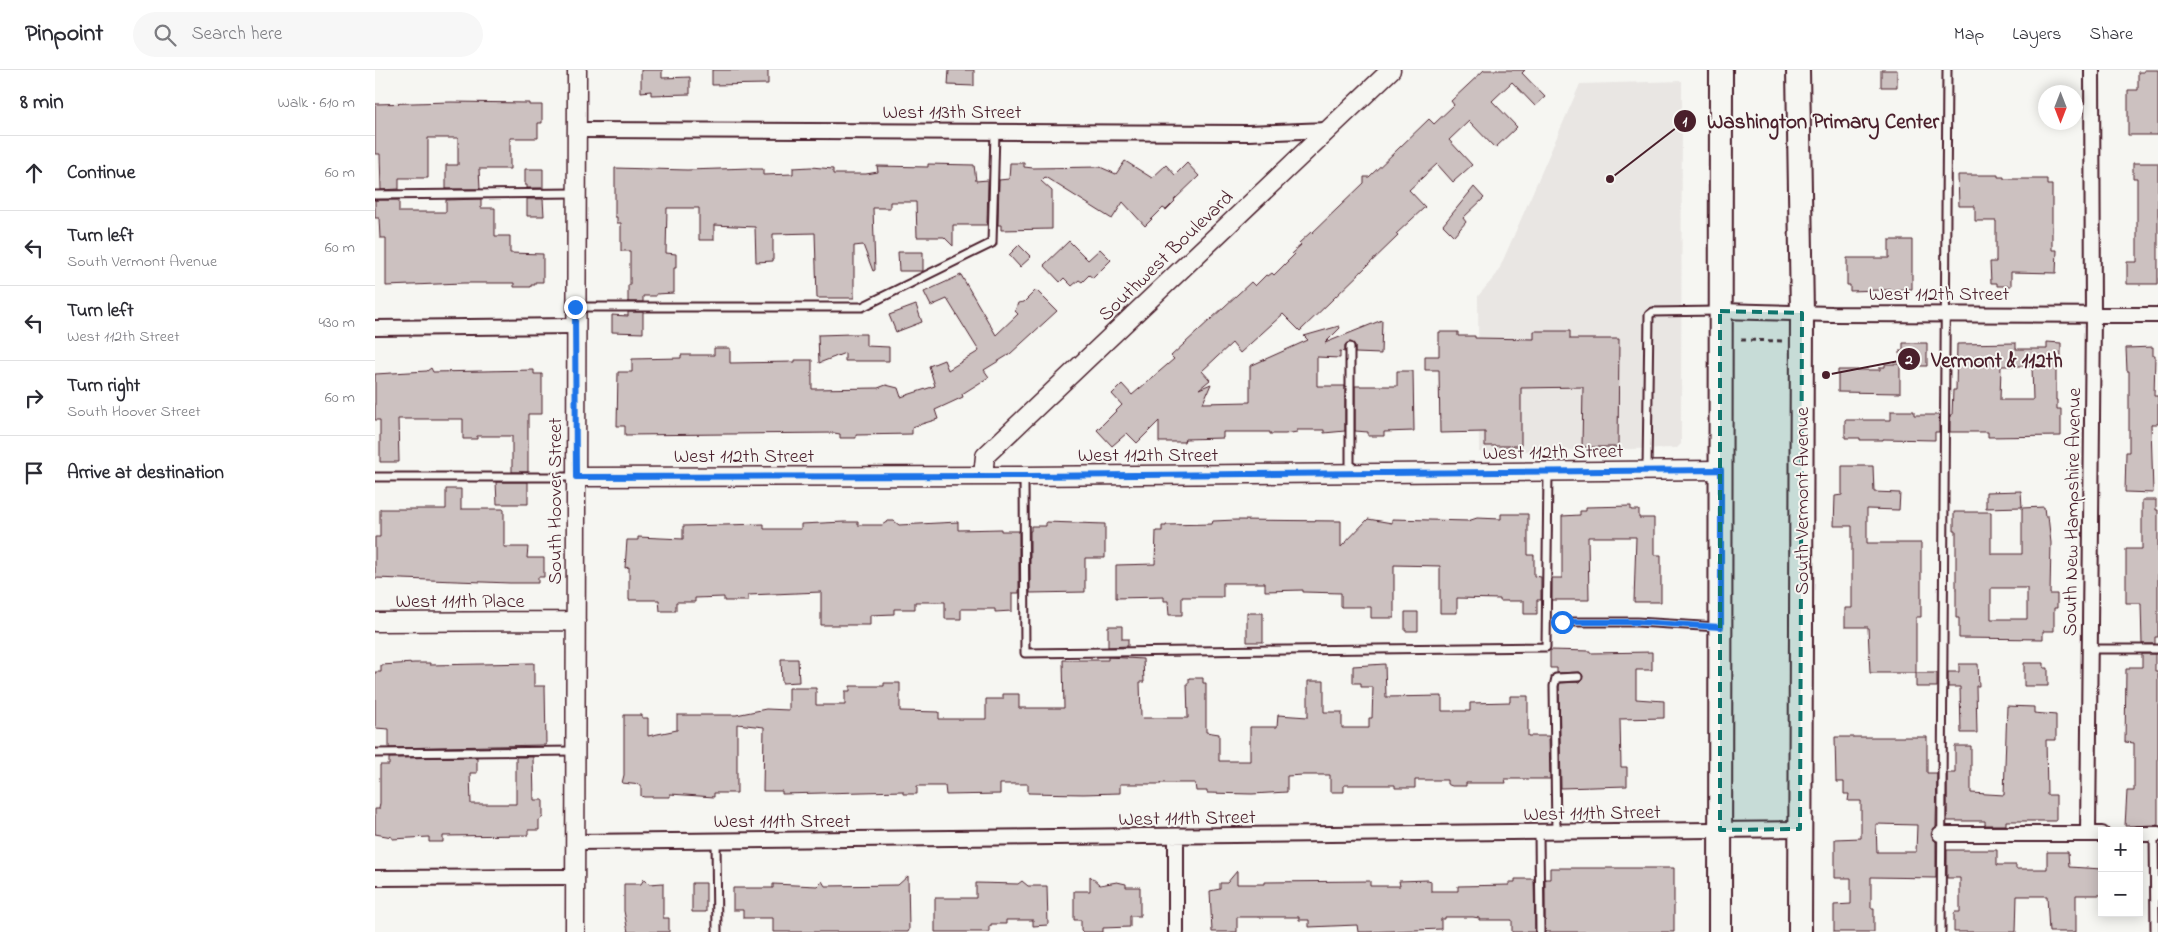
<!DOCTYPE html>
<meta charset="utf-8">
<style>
:root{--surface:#fff;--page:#f7f7f7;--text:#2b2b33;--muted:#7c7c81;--line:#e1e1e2}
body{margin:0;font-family:"Indie Flower",sans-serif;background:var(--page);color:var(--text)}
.controls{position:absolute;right:15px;bottom:15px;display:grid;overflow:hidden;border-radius:0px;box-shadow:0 2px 12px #0003}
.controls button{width:45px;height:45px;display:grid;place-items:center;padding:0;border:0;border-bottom:1px solid var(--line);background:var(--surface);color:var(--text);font:25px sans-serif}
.compass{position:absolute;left:1663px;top:15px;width:45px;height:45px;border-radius:50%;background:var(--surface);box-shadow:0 2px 12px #0003;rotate:180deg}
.stop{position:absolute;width:15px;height:15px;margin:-11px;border:4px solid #1a73e8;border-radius:50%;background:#fff}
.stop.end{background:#1a73e8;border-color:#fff;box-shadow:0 1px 5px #0008}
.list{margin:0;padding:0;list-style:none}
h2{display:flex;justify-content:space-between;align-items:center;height:65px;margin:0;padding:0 20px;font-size:21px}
h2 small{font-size:16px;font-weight:400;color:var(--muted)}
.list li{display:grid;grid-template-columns:32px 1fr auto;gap:15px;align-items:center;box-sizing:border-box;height:75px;padding:0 20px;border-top:1px solid var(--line)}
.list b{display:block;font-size:19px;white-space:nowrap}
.list p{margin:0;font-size:16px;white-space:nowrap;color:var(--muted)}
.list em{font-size:16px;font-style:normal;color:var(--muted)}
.icon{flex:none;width:28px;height:28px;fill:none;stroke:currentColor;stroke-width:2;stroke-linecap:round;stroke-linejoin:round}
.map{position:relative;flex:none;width:1783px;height:862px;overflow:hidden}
header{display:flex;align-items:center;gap:30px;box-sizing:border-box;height:70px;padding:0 25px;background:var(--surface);border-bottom:1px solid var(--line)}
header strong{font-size:24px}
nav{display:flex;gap:28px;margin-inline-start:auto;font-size:18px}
.search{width:350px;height:45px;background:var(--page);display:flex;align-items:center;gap:12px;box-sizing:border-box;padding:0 18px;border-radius:28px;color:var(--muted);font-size:19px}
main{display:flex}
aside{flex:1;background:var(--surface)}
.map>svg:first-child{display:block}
</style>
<header>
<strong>Pinpoint</strong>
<div class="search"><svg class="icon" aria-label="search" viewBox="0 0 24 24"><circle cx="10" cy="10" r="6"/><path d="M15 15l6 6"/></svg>Search here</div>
<nav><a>Map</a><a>Layers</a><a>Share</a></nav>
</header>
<main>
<aside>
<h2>8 min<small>Walk · 610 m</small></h2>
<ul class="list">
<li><svg class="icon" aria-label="ahead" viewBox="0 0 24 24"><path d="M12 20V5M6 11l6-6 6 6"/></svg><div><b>Continue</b></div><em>60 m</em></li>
<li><svg class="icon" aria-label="left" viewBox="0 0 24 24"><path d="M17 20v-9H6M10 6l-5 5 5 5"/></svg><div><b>Turn left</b><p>South Vermont Avenue</p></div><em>60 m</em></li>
<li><svg class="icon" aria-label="left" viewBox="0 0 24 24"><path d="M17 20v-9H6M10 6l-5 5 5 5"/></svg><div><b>Turn left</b><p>West 112th Street</p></div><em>430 m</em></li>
<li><svg class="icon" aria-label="right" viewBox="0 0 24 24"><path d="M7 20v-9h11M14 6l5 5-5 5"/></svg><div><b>Turn right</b><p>South Hoover Street</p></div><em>60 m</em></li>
<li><svg class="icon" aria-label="arrive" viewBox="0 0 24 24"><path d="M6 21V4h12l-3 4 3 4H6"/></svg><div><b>Arrive at destination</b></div></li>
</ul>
</aside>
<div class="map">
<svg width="1783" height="862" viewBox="0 0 1783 862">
<rect width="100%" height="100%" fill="#f6f6f2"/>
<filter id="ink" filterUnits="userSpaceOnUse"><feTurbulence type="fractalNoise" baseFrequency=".02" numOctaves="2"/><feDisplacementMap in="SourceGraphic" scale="10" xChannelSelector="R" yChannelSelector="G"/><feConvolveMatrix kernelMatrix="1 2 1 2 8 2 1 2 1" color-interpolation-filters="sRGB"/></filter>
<g filter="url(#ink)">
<path fill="#e9e6e3" d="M1307 11 1306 374 1302 378 1104 382 1103 226 1122 204 1205 14Z"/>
<path fill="#ccc1c0" stroke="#4a1f2b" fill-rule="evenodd" d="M266 0H287V8L315 7V24L276 25V21L266 22Z
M337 0H393V14L337 15Z
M574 0H599V16L573 15Z
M1109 0H1150L1147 3 1170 27 1160 36 1137 12 1117 31 1142 57 1120 78 1094 51 1074 70 1097 95 1078 112 1062 94 1034 120 1050 137 1021 164 1023 166 925 261 908 244 865 283 857 273 827 301 835 310 824 319 836 314 828 333 875 332V296L933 270 929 266 964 256 965 258 950 273 1007 250 1006 284 980 283V275L975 272 970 275V282L965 281V288L942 287V316H970V361L949 363V360H922V362L910 364H895V362H848V368L810 369 809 372H784V351L762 373 752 363 737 376 722 360 747 335 737 324 747 314 757 325 799 289 796 286 876 212 880 216 891 205 893 206 897 203 899 205 919 185 917 183 926 175 924 173 936 162 937 163 989 113V107H994L1054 49 1059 54 1079 35 1076 31Z
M1506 0H1522V17H1506Z
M1769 0H1783V65H1753V20H1763V2H1769Z
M76 32 154 33V35H167V53H163V68H135V99H104L105 119H71V95H83V68H53V108H24V119L6 120 5 84H0V34Z
M750 91 777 108 791 95 800 105 812 93 824 106 799 130 800 131 791 140 788 138 770 156 748 132 737 149 670 107 666 111 677 121V159L626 160V155H623L624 110 634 109 635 93H649V97L658 98 725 97 741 104Z
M1758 93H1783V214H1752V192H1762V108H1758Z
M553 94 599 95 601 111 613 110 612 155H578V176L569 167H542L541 132H515V138H498L500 200 498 201 488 175 479 176V228H442L440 163 398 164V191L381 192 380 157 339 155V170H324V138H292L291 183 301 184V198H299V223L281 224V226H268V232H253V215H255V181H246V153H242V147H240V98L312 100 376 98V99H388V105L418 104V98L436 97 458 99V104H491L503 102 502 96 553 97Z
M150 99H168V118H152V115H150Z
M1583 105H1623V107H1629V109H1672V115H1677V180H1682L1681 203 1636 202V216H1622V213H1616L1615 192H1621V151H1600V136H1584Z
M1099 117 1109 128 1088 148 1091 152 1079 166 1068 155Z
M106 129V138H120V166H135V183L168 184V212H160V215H156V217H139V213H88L11 216V168H5L4 148H0V130H24V142H71V130Z
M152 129H168L169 146H152Z
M1514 170H1537V219L1475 221V215H1472V188H1514Z
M694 171 713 190 725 179 736 190 718 208 714 205 707 212 704 210 697 216 689 208 685 212 669 195Z
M644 175 656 187 645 197 634 185Z
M523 182H548V201H524Z
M586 205 621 265 643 244 640 241 643 233 649 232 661 220 682 241 635 284 609 300 614 307 587 324 588 327 560 340 563 349 537 357V364L481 365V368H465V364L459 363 250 365V356H242L243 302H257V289L306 288V285H339V278H355V293L420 292V290H437V319L503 318 511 315 523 318 526 327 560 316 554 296 569 290 573 300 604 281 572 229 556 236 549 222Z
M541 235 547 252 521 262 514 245Z
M253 242H268V263L237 262V245L253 246Z
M1159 261H1195V269H1244L1243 377H1207L1208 317 1146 318V376H1110V362L1065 363 1064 300H1050V286H1064V262H1083V266H1100V268L1159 269Z
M476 264H491V276L514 277V291H470V283L444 293 443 265Z
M1672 272 1686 273V292H1683V299H1681V330H1682V339H1686V366L1613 367V362H1575V345H1577L1578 320H1581L1582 274 1641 273V279H1672ZM1626 296H1657L1658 330H1625Z
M1528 273H1552V296H1525V281H1528Z
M1778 277V286H1780L1779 326H1783V354H1776L1778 423 1750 422 1751 382H1754V301H1752L1751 278Z
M1510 294H1525V323L1463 322V300H1505V297H1510Z
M56 298 58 302 159 300V304H167V344H153V402H137V366H102V369H88V349H23L24 392H5V350H0V304L52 301Z
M1022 301H1038L1039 361 1009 362V366H993V362L980 361V316H1022Z
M1516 341H1539V345H1564V362H1560V370L1508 369V370H1485V368H1470V350H1516Z
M1467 396H1498L1499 422 1525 423 1524 440 1492 439V473H1546V547H1541V603H1495L1493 557H1470V538H1477V456H1459L1460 426 1467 425Z
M121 412H153V434H122Z
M71 419H86V439H129V477H153L152 488H169V507H163V513H135L0 508V467H5V439H71Z
M1646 421 1647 437 1611 438V422Z
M1767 430H1781V440H1783V567H1780V574H1767L1766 533H1751V479H1767Z
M1256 436V440H1264V448H1279V485H1286V532H1259L1261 467H1213L1214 530H1177V508H1187V446L1205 445V441H1211V437Z
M1669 437 1670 446H1673L1676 473 1675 524H1682V538H1679V561H1668V569L1584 568V548H1581V461H1579V442H1616V484H1647V438ZM1616 518H1652V549H1616Z
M1126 444H1153V485H1159V506L1166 507V530H1162V544H1149V531H1125V529L1082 528V543H1065V496L1019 495V548H996V537H966V523L928 522V520L890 521V513H848V527H807V545H794L793 531H789V527L741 528V495L780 494 781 461H787V456H791V455L837 454 838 451 861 450 966 451V477L993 449 1017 453V449L1093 451 1102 448 1126 449Z
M513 451H519L524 455 583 452V460L626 459V461H644V523H637V541L620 542V539H586V549H570V532H540V539H519V544L495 545V555H446V522L373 525V531H349V527L320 528V532H301V541H285L284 530H254V497L250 498 252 470H263V467L308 469V456L389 454V459H426V454L469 452H483V455H507Z
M671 452 730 454V488H710V522L655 523V461H656V456H671Z
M1030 542H1043V561H1030Z
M872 543H888V572H872Z
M733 556H747V569H753V576L733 577Z
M1175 580 1215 581V583L1277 582V600H1261V629L1289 631V648L1245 649 1246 697H1252V716L1186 718 1184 617 1185 613 1205 612 1208 606 1205 602 1182 603V598H1175Z
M1767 584H1780V601H1783V755L1750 756 1752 721H1759V673L1750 672 1751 599H1755V597H1767Z
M733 587 768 589 769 612H765L766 646 768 648H813L812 613H814V608H828V613H831V662L844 664V691H875V657H902L903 645 933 647V611H949V642H967V658H994V648H997L998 617H986V613H978V596L1010 594 1011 627 1067 626V641H1095V633L1135 632V626H1153V666H1174L1175 709H1130L1131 713H1091V716H1077L1072 714V710H1040V718H1020V715H969V722H955V705H928L912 706V722L877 724 832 723V721H821L820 713H785L786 714H745V723L708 724 653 723V714H625V724L571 725 570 716H542V724H528V721L407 724V721H388L389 657 362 654V723H339V727L295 724V727H269L266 726V715L247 713 249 705V645H267V648H273V666L302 660V645H361L391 639 414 640V618H441V635H470V621H475V616H509V613H525V641L564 642V649H611V629H628V624H644V638H689L688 590H733Z
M406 589H423L424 612 407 613Z
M39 593H55V595L159 593V616H170L171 675 14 678V659L0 658V602H6V595Z
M1649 593H1669V598H1673V616H1649Z
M1584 594H1603L1604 616H1601L1602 663H1586L1585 617H1573V602H1584Z
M1541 603H1562V617H1541Z
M1632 636 1659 637V643L1681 645V670H1671L1672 725H1681V751H1631V755H1610V751H1572V703H1580V676H1596V723L1629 725Z
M1460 667H1552V703H1562L1561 756 1556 764 1561 772V808L1496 807V838H1499V862H1459V835L1476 834V808H1460V769L1486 768V731H1473L1474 724H1469V712H1461ZM1501 754 1542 755 1541 782H1502Z
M102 687V703H95L96 734H141V687H158L159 730H168V747L164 750V760H153V765L68 766V772H54V767L17 769V767L0 764V739H4L5 733V695H14V688Z
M1572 780H1622V795H1641V799H1672V782H1693L1694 797 1727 799V825H1701V862H1674L1672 826H1642L1641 862H1579V844L1580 842H1585V808H1572Z
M1175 798H1299V862H1170V809H1175Z
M862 801V814H890V812L995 811V816H1025L1024 811 1053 810 1056 811V821H1083V816L1134 815V812H1140V809H1159L1160 862H1137V850H1104V848L1098 847H1070V849H1066V859L991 862H983L982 855 934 857V850H924V847H862V862H837L835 821 845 819V813H852Z
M533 806 534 860 533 862H398V848H368V840H358V818H398V814L442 816 447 811 450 816 523 815Z
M715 806 725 815 742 812 751 814V817H765V846H755V857L728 858V862H708L706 860V850H699V821H715Z
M269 809 274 814 288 813V848H294V862H253L249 841V814H266Z
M647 811 653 816H672L673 855 658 856V850H631V854H616V856H614V862H560V828H601V813L643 814Z
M317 813H331V842H317Z"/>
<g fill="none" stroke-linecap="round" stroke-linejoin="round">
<g stroke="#4a1f2b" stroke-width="11">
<path id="service" d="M0 125 201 123
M201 237H487L617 173 620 62
M975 277V404
M1272 400 1274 245 1278 242 1342 241
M0 407H200
M649 407 650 583 1171 577 1173 403
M1187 552H1262L1343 557
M1715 579H1783
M0 683 200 681
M1164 762 1165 862
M1181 762 1179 616 1181 608 1203 607
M1779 764 1780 862
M341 771 342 862
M1566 862 1572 0"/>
</g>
<g stroke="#4a1f2b" stroke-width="18">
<path id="minor" d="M202 60 873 63 952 60
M1345 241 1457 244 1783 245
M0 258 200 256
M1565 764H1727
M1713 764 1718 245 1717 0
M1764 764H1783
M200 772 1425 759
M0 808 200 807
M801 862V767"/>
</g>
<g stroke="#4a1f2b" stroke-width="21">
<path id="tertiary" d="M608 406 610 386 1016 0
M201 407 649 406 1346 400
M0 552 201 551
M200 862 202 0"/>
</g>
<g stroke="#4a1f2b" stroke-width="26">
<path id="primary" d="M1423 0 1427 243 1425 862
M1345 862 1346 0"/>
</g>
<path stroke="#4a1f2b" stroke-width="3" stroke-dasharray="5 4" stroke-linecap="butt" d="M1366 270 1408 271"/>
<use href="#service" stroke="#f6f6f2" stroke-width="7"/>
<use href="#minor" stroke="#f6f6f2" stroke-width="14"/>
<use href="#tertiary" stroke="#f6f6f2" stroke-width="18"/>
<use href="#primary" stroke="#f6f6f2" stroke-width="22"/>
</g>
</g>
<g fill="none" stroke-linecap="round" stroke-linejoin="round" filter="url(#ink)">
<path stroke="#1a73e8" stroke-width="6" d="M200 237 201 407 649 406 1346 400V557L1262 552H1187"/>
</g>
<path fill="#0f766e" fill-opacity="0.2" stroke="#0f766e" stroke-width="4" stroke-dasharray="10 6" stroke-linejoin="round" d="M1345 241 1427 243 1425 759 1345 760Z"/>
<g text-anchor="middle" stroke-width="4" stroke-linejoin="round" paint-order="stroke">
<g font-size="20" fill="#4a1f2b" stroke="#f6f6f2">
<text x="577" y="48">West 113th Street</text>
<text transform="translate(790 185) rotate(-44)" y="7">Southwest Boulevard</text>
<text x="1564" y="230">West 112th Street</text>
<text transform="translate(1178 381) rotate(-1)" y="7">West 112th Street</text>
<text x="773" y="391">West 112th Street</text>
<text x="369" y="392">West 112th Street</text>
<text transform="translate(179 431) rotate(-90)" y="7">South Hoover Street</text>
<text transform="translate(1426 431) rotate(-90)" y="7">South Vermont Avenue</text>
<text transform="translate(1696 442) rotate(-89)" y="7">South New Hampshire Avenue</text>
<text x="85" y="537">West 111th Place</text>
<text transform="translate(1217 742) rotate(-1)" y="7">West 111th Street</text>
<text transform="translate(812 747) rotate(-1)" y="7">West 111th Street</text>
<text x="407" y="757">West 111th Street</text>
</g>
</g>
<path fill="none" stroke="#4a1f2b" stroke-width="2" d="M1235 109L1310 51M1451 305L1534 289"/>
<g fill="#4a1f2b" stroke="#f6f6f2" stroke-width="2">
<circle cx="1235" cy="109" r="5"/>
<circle cx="1451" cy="305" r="5"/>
<circle cx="1310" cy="51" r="12"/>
<circle cx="1534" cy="289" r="12"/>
</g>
<g font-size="15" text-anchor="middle" font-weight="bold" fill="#fff">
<text x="1310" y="56">1</text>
<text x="1534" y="294">2</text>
</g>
<g font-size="21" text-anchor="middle" font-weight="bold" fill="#4a1f2b" stroke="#f6f6f2" stroke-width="4" stroke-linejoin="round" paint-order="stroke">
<text x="1448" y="58">Washington Primary Center</text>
<text x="1622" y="297">Vermont &amp; 112th</text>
</g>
</svg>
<div class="controls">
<button>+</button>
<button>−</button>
</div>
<svg class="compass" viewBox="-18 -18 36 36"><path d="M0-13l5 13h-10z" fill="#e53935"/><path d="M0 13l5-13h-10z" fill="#7c7c81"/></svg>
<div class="stop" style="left:1187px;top:552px"></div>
<div class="stop end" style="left:200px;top:237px"></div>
</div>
</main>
